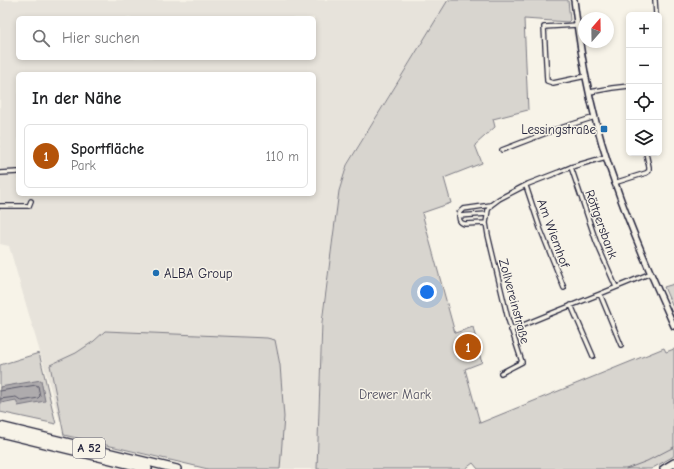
<!DOCTYPE html>
<html lang="de">
<meta charset="utf-8">
<style>
:root{--surface:#fff;--page:#f2f2f2;--text:#202124;--muted:#757577;--line:#e0e0e0;--accent:#b45309}
body{margin:0;font-family:"Comic Neue",sans-serif;background:var(--page);color:var(--text)}
.controls{position:absolute;right:12px;top:12px;display:grid;overflow:hidden;border-radius:6px;box-shadow:0 2px 6px #0003}
.controls button{width:36px;height:36px;display:grid;place-items:center;padding:0;border:0;border-bottom:1px solid var(--line);background:var(--surface);color:var(--text);font:20px sans-serif}
.compass{position:absolute;left:578px;top:12px;width:36px;height:36px;border-radius:50%;background:var(--surface);box-shadow:0 2px 6px #0003;rotate:20deg}
.you{position:absolute;left:427px;top:292px;width:14px;height:14px;margin:-10px;border:3px solid #fff;border-radius:50%;background:#1a73e8;box-shadow:0 0 0 6px #1a73e833}
.badge{display:grid;place-items:center;width:26px;height:26px;border-radius:50%;background:var(--accent);color:#fff;font-size:13px;font-weight:700}
.pin{position:absolute;translate:-50% -50%;border:2px solid #fff;box-shadow:0 1px 4px #0006}
.list{margin:0;padding:0;list-style:none}
h2{display:flex;justify-content:space-between;align-items:center;height:52px;margin:0;padding:0 16px;font-size:17px}
h2 small{font-size:13px;font-weight:400;color:var(--muted)}
.list li{display:grid;grid-template-columns:26px 1fr auto;gap:12px;align-items:center;box-sizing:border-box;height:64px;margin:0 8px 8px;padding:0 8px;border:1px solid var(--line);border-radius:6px}
.list b{display:block;font-size:15px;white-space:nowrap}
.list p{margin:0;font-size:13px;white-space:nowrap;color:var(--muted)}
.list em{font-size:13px;font-style:normal;color:var(--muted)}
.icon{flex:none;width:22px;height:22px;fill:none;stroke:currentColor;stroke-width:2;stroke-linecap:round;stroke-linejoin:round}
.map{position:relative;flex:none;width:674px;height:469px;overflow:hidden}
.search{position:absolute;background:var(--surface);box-shadow:0 2px 6px #0003;left:16px;top:16px;width:300px;height:44px;display:flex;align-items:center;gap:10px;box-sizing:border-box;padding:0 14px;border-radius:6px;color:var(--muted);font-size:15px}
.panel{position:absolute;background:var(--surface);box-shadow:0 2px 6px #0003;left:16px;top:72px;width:300px;height:124px;border-radius:6px}
.map>svg:first-child{display:block}
</style>
<div class="map">
<svg width="674" height="469" viewBox="0 0 674 469">
<rect width="100%" height="100%" fill="#f7f3e8"/>
<filter id="ink" filterUnits="userSpaceOnUse"><feTurbulence type="fractalNoise" baseFrequency=".025" numOctaves="2"/><feDisplacementMap in="SourceGraphic" scale="8" xChannelSelector="R" yChannelSelector="G"/><feConvolveMatrix kernelMatrix="1 2 1 2 8 2 1 2 1" color-interpolation-filters="sRGB"/></filter>
<g filter="url(#ink)">
<path fill="#e7e3db" fill-rule="evenodd" d="M0 0H448L346 165 339 190 321 322 317 469H281L60 421 9 246 0 244ZM18 18H314V58H18ZM18 74H314V194H18Z"/>
<path fill="#d8d5cf" stroke="#7d7c85" d="M448 0H568L570 20 568 22 524 19 528 110 493 119 495 127 475 145 482 163 444 178 451 203 422 213 455 333 473 327 481 360 483 362 465 369 480 423 664 348 666 352 674 349V456L651 469H478L473 463 465 469H317L322 322 339 191 347 165Z
M674 284V310L664 287Z
M105 331 267 338 275 340 280 365 284 417 280 469H208L64 435 50 365 76 353 94 341Z
M39 353 56 424 0 412V365Z"/>
<path fill="#aeabad" stroke="#76747f" d="M41 380 45 401 18 406 16 400 1 403 0 396V387Z"/>
<g fill="none" stroke-linecap="round" stroke-linejoin="round">
<path stroke="#5a5969" stroke-width="1" d="M0 391 36 385 38 386 40 396 38 398 22 401 16 397 0 399"/>
<path stroke="#76747f" stroke-width="1" d="M626 469 647 461 674 447"/>
<g stroke="#22223b" stroke-width="6">
<path id="street" d="M655 0 656 15
M577 25 544 27 547 81 553 83 586 76
M590 92 612 88 629 86
M502 150 554 130 595 117
M571 167 596 241 616 287
M0 173 18 172
M614 183 646 173 649 171V167L646 153
M526 186 540 228 564 288
M0 206H29L31 201
M459 216 487 214
M486 223 465 224C459 223 459 219 459 213L463 209 491 205
M600 294 621 345
M571 305 593 356
M511 330 545 316 600 294 651 273
M501 373 522 362 508 319 488 235 486 223 488 210 491 205 499 199 528 184 559 172 571 167 606 157"/>
</g>
<g stroke="#22223b" stroke-width="8">
<path id="secondary" d="M574 0C581 60 594 127 615 183 632 232 653 279 674 326"/>
</g>
<g stroke="#22223b" stroke-width="10">
<path id="highway" d="M0 426 177 469
M0 433 148 469
M664 469 674 463"/>
</g>
<use href="#street" stroke="#f7f3e8" stroke-width="3.5"/>
<use href="#secondary" stroke="#f7f3e8" stroke-width="5"/>
<use href="#highway" stroke="#f7f3e8" stroke-width="7"/>
</g>
</g>
<g fill="#1f6fb2" stroke="#f7f3e8" stroke-width="1.5">
<rect x="600" y="125" width="8" height="8" rx="2"/>
<circle cx="156" cy="273" r="4"/>
</g>
<g text-anchor="middle" stroke-width="3" stroke-linejoin="round" paint-order="stroke">
<rect fill="#f7f3e8" stroke="#62616f" stroke-width="1" x="73" y="438" width="32" height="20" rx="3"/>
<g font-size="12" font-weight="bold" fill="#22223b">
<text x="89" y="452">A 52</text>
</g>
<g font-size="13" fill="#22223b" stroke="#f7f3e8" text-anchor="end">
<text x="596" y="134">Lessingstraße</text>
<text x="164" y="278" text-anchor="start">ALBA Group</text>
</g>
<g font-size="13" fill="#22223b" stroke="#f7f3e8">
<text transform="translate(602 224) rotate(70)" y="5">Röttgersbank</text>
<text transform="translate(554 233) rotate(70)" y="5">Am Wiemhof</text>
<text transform="translate(515 301) rotate(75)" y="5">Zollvereinstraße</text>
</g>
<g font-size="13" fill="#504f60" stroke="#f7f3e8">
<text x="395" y="399">Drewer Mark</text>
</g>
</g>
</svg>
<div class="controls">
<button>+</button>
<button>−</button>
<button><svg class="icon" aria-label="locate" viewBox="0 0 24 24"><circle cx="12" cy="12" r="6"/><path d="M12 2v4M12 18v4M2 12h4M18 12h4"/></svg></button>
<button><svg class="icon" aria-label="layers" viewBox="0 0 24 24"><path d="M12 4l9 5-9 5-9-5zM3 14l9 5 9-5"/></svg></button>
</div>
<svg class="compass" viewBox="-18 -18 36 36"><path d="M0-13l5 13h-10z" fill="#e53935"/><path d="M0 13l5-13h-10z" fill="#757577"/></svg>
<div class="you"></div>
<div class="pin badge" style="left:468px;top:347px">1</div>
<div class="search"><svg class="icon" aria-label="search" viewBox="0 0 24 24"><circle cx="10" cy="10" r="6"/><path d="M15 15l6 6"/></svg>Hier suchen</div>
<section class="panel">
<h2>In der Nähe<small></small></h2>
<ul class="list">
<li><span class="badge">1</span><div><b>Sportfläche</b><p>Park</p></div><em>110 m</em></li>
</ul>
</section>
</div>
